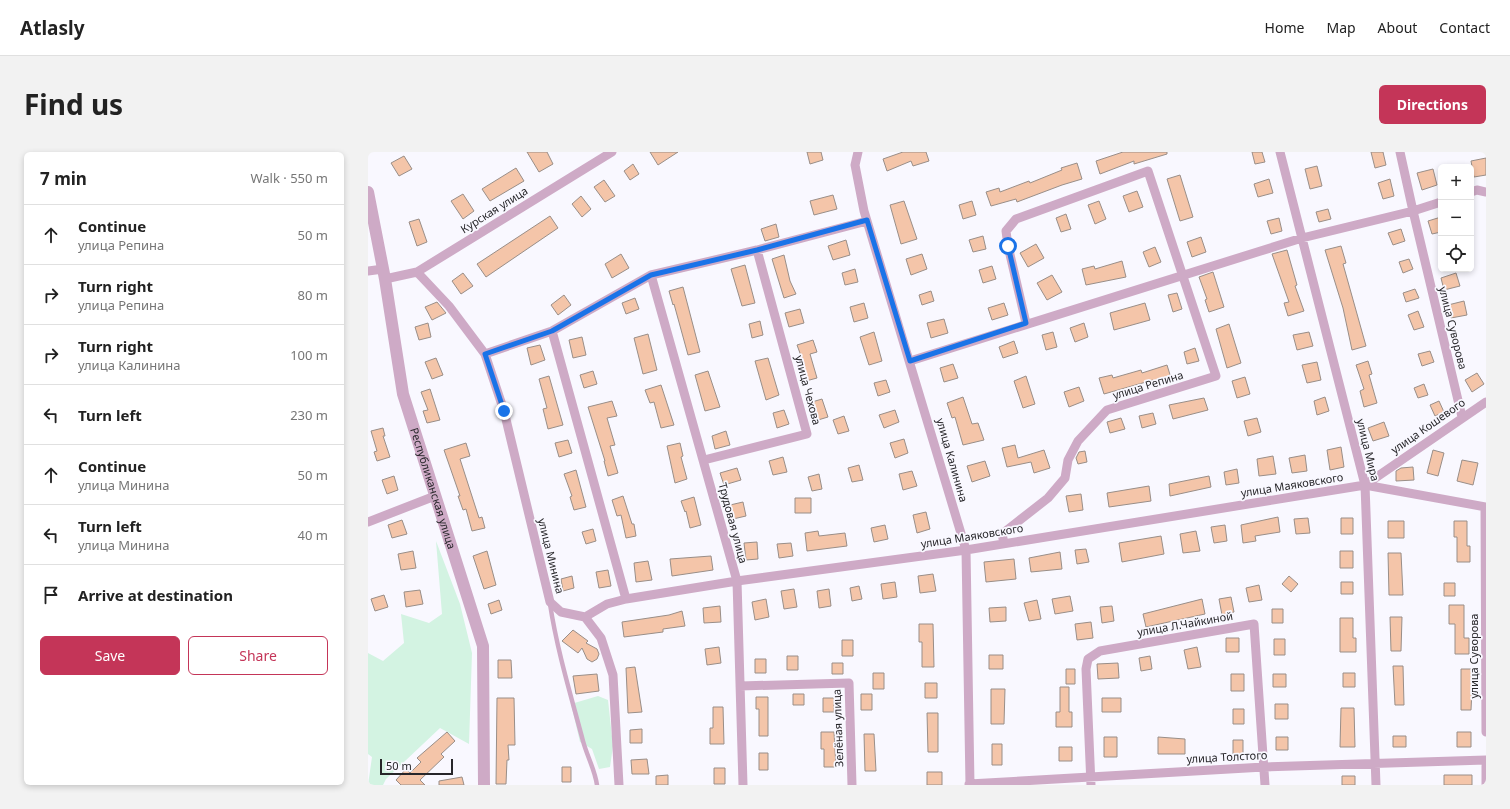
<!DOCTYPE html>
<meta charset="utf-8">
<style>
:root{--surface:#fff;--page:#f2f2f2;--text:#222;--muted:#767676;--line:#e0e0e0;--accent:#c43558}
body{margin:0;font-family:"Noto Sans",sans-serif;background:var(--page);color:var(--text)}
.controls{position:absolute;right:12px;top:12px;display:grid;overflow:hidden;border-radius:6px;box-shadow:0 2px 6px #0003}
.controls button{width:36px;height:36px;display:grid;place-items:center;padding:0;border:0;border-bottom:1px solid var(--line);background:var(--surface);color:var(--text);font:20px sans-serif}
.scale{position:absolute;left:12px;bottom:10px;width:73px;box-sizing:border-box;padding-left:4px;border:2px solid #27262a;border-top:0;font-size:11px;line-height:14px;white-space:nowrap;color:#27262a;-webkit-text-stroke:3px #f9f8ff;paint-order:stroke}
.stop{position:absolute;width:12px;height:12px;margin:-9px;border:3px solid #1a73e8;border-radius:50%;background:#fff}
.stop.end{background:#1a73e8;border-color:#fff;box-shadow:0 1px 4px #0008}
.list{margin:0;padding:0;list-style:none}
h2{display:flex;justify-content:space-between;align-items:center;height:52px;margin:0;padding:0 16px;font-size:17px}
h2 small{font-size:13px;font-weight:400;color:var(--muted)}
.list li{display:grid;grid-template-columns:26px 1fr auto;gap:12px;align-items:center;box-sizing:border-box;height:60px;padding:0 16px;border-top:1px solid var(--line)}
.list b{display:block;font-size:15px;white-space:nowrap}
.list p{margin:0;font-size:13px;white-space:nowrap;color:var(--muted)}
.list em{font-size:13px;font-style:normal;color:var(--muted)}
.actions{display:flex;gap:8px;padding:12px 16px}
.actions a{flex:1;padding:9px 0;border:1px solid var(--accent);border-radius:6px;text-align:center;font-size:14px;color:var(--accent)}
.actions .main{background:var(--accent);color:#fff}
.icon{flex:none;width:22px;height:22px;fill:none;stroke:currentColor;stroke-width:2;stroke-linecap:round;stroke-linejoin:round}
.map{position:relative;flex:none;width:1118px;height:633px;overflow:hidden;border-radius:6px}
header{display:flex;align-items:center;gap:24px;box-sizing:border-box;height:56px;padding:0 20px;background:var(--surface);border-bottom:1px solid var(--line)}
header strong{font-size:19px}
nav{display:flex;gap:22px;margin-inline-start:auto;font-size:14px}
.intro{display:flex;align-items:center;justify-content:space-between;box-sizing:border-box;height:96px;padding:0 24px}
h1{margin:0;font-size:28px}
.button{padding:10px 18px;border-radius:6px;background:var(--accent);color:#fff;font-size:14px;font-weight:700}
main{display:flex;gap:24px;padding:0 24px}
aside{flex:1;background:var(--surface);border-radius:6px;box-shadow:0 2px 6px #0003}
.map>svg:first-child{display:block}
</style>
<header>
<strong>Atlasly</strong>
<nav><a>Home</a><a>Map</a><a>About</a><a>Contact</a></nav>
</header>
<div class="intro"><h1>Find us</h1><a class="button">Directions</a></div>
<main>
<aside>
<h2>7 min<small>Walk · 550 m</small></h2>
<ul class="list">
<li><svg class="icon" aria-label="ahead" viewBox="0 0 24 24"><path d="M12 20V5M6 11l6-6 6 6"/></svg><div><b>Continue</b><p>улица Репина</p></div><em>50 m</em></li>
<li><svg class="icon" aria-label="right" viewBox="0 0 24 24"><path d="M7 20v-9h11M14 6l5 5-5 5"/></svg><div><b>Turn right</b><p>улица Репина</p></div><em>80 m</em></li>
<li><svg class="icon" aria-label="right" viewBox="0 0 24 24"><path d="M7 20v-9h11M14 6l5 5-5 5"/></svg><div><b>Turn right</b><p>улица Калинина</p></div><em>100 m</em></li>
<li><svg class="icon" aria-label="left" viewBox="0 0 24 24"><path d="M17 20v-9H6M10 6l-5 5 5 5"/></svg><div><b>Turn left</b></div><em>230 m</em></li>
<li><svg class="icon" aria-label="ahead" viewBox="0 0 24 24"><path d="M12 20V5M6 11l6-6 6 6"/></svg><div><b>Continue</b><p>улица Минина</p></div><em>50 m</em></li>
<li><svg class="icon" aria-label="left" viewBox="0 0 24 24"><path d="M17 20v-9H6M10 6l-5 5 5 5"/></svg><div><b>Turn left</b><p>улица Минина</p></div><em>40 m</em></li>
<li><svg class="icon" aria-label="arrive" viewBox="0 0 24 24"><path d="M6 21V4h12l-3 4 3 4H6"/></svg><div><b>Arrive at destination</b></div></li>
</ul>
<div class="actions"><a class="main">Save</a><a>Share</a></div>
</aside>
<div class="map">
<svg width="1118" height="633" viewBox="0 0 1118 633">
<rect width="100%" height="100%" fill="#f9f8ff"/>
<path fill="#d3f3e2" d="M68 389 92 452 104 501 101 592 72 576 18 627 15 633H0L4 605 0 602V501L15 509 36 491 33 462 61 471 74 462Z
M230 544 240 548 245 594 242 615 231 617 224 597 212 590 203 552Z"/>
<path fill="#f4c5a9" stroke="#998e88" d="M159 0H179L185 12 171 20Z
M282 0H310L290 13Z
M439 0H453L455 8 442 12Z
M535 0H558L561 9 545 14 543 9 519 19 515 7Z
M755 0H799V2L766 12V9L732 22 728 9Z
M884 0H894L897 10 887 12Z
M1003 0H1015L1018 13 1007 16Z
M36 4 44 17 31 24 23 11Z
M1118 6V23L1106 25 1103 9Z
M709 11 714 27 694 33 649 50 648 47 623 54 618 40 631 36 632 40 661 29 662 31 694 18 693 16Z
M265 12 271 22 262 28 256 19Z
M949 14 954 34 942 37 937 17Z
M148 16 156 29 122 49 114 37Z
M1065 17 1069 33 1054 38 1049 21Z
M812 23 825 65 812 69 799 27Z
M901 27 905 41 890 45 886 32Z
M1022 27 1026 44 1015 47 1010 31Z
M236 28 247 44 237 50 226 35Z
M769 39 775 55 761 60 755 44Z
M95 42 106 59 95 67 83 49Z
M465 43 469 57 446 63 442 49Z
M213 44 223 57 214 65 204 52Z
M536 49 549 87 533 92 522 53Z
M604 49 608 63 595 67 591 53Z
M731 49 738 67 727 72 720 53Z
M960 57 963 67 951 70 948 60Z
M698 62 703 77 693 80 688 66Z
M182 64 190 76 118 125 109 112Z
M1073 65V80L1064 82 1060 69Z
M911 66 914 79 903 82 899 69Z
M51 67 59 90 49 94 41 70Z
M408 72 411 85 397 89 393 77Z
M1033 77 1037 89 1025 93 1020 81Z
M615 84 618 97 605 100 601 88Z
M833 85 838 100 824 105 819 90Z
M478 88 482 103 465 108 460 94Z
M668 92 676 106 660 115 652 101Z
M973 94 978 111 975 112 998 194 984 198 975 156 957 98Z
M787 95 793 110 781 115 775 100Z
M919 98 929 133 927 134 936 159 920 164 916 151 921 150 904 102Z
M253 102 261 116 244 126 237 112Z
M554 102 559 117 543 123 538 107Z
M416 103 422 129 428 142 416 146 404 107Z
M1041 107 1045 117 1035 121 1031 110Z
M754 109 758 125 718 133 714 117 726 114 727 117Z
M377 113 387 151 374 154 363 117Z
M624 114 628 127 615 131 611 118Z
M487 117 490 130 477 133 474 121Z
M845 120 856 155 841 160 837 148 839 147 831 125Z
M95 121 105 134 93 142 84 129Z
M1088 121 1092 134 1076 138 1073 126Z
M684 123 694 140 679 148 669 131Z
M315 135 332 200 320 203 306 152 305 153 301 139Z
M1047 137 1051 146 1038 150 1035 141Z
M563 139 566 149 554 153 551 143Z
M809 141 814 157 805 160 800 143Z
M196 143 203 153 190 163 183 153Z
M267 146 271 157 258 162 254 151Z
M1096 149 1099 163 1083 166 1080 153Z
M69 150 78 161 64 168 57 155Z
M496 151 500 166 486 170 482 155Z
M636 151 640 163 624 168 620 156Z
M777 151 782 168 746 178 742 161Z
M432 157 436 171 421 175 417 161Z
M1050 159 1056 175 1046 178 1040 163Z
M576 167 580 181 563 186 559 171Z
M392 169 395 183 384 186 381 172Z
M60 171 63 185 51 188 47 175Z
M716 171 720 185 707 190 702 176Z
M861 172 873 211 859 216 848 177Z
M506 180 514 209 501 213 492 185Z
M685 180 689 195 678 198 674 183Z
M941 180 945 194 929 198 925 183Z
M280 182 289 218 275 222 266 186Z
M214 185 218 203 205 206 201 188Z
M445 188 449 200 442 202 449 226 438 229 434 213 436 212 429 193Z
M646 189 650 201 635 206 631 195Z
M172 193 177 208 163 213 159 196Z
M827 196 831 209 819 212 816 200Z
M1062 199 1066 210 1054 214 1050 202Z
M68 206 75 223 64 227 57 210Z
M400 206 411 243 398 248 387 209Z
M1000 209 1004 222 1001 223 1009 251 996 255 992 239 996 237 988 213Z
M949 210 953 228 939 231 934 213Z
M585 212 590 226 576 230 572 216Z
M799 213 803 226 786 231 785 228 736 242 731 226 744 223 745 226 773 218 774 221Z
M225 219 229 232 216 236 212 223Z
M340 219 352 255 337 259 327 223Z
M1109 221 1116 232 1104 240 1097 228Z
M181 224 195 273 180 277 175 257 179 256 171 227Z
M658 224 667 252 655 256 646 229Z
M877 225 882 242 869 246 864 229Z
M518 228 522 240 510 244 506 231Z
M1056 232 1060 243 1050 246 1046 236Z
M293 233 306 273 293 276 286 250 282 251 277 238Z
M711 235 716 249 701 255 696 240Z
M62 237 72 268 59 271 55 259 60 258 53 240Z
M595 245 604 272 610 271 616 288 595 293 587 265 584 266 579 251Z
M957 245 961 259 949 263 946 249Z
M836 246 840 258 805 267 801 253Z
M454 247 460 265 450 268 444 250Z
M244 249 249 264 239 266 247 293 242 294 250 321 240 324 236 309H237L220 255Z
M1071 249 1076 260 1067 264 1062 253Z
M416 258 421 272 409 276 405 261Z
M527 258 531 270 516 276 511 263Z
M785 261 788 272 774 276 771 264Z
M476 264 481 279 470 282 465 268Z
M753 266 757 277 742 281 739 270Z
M889 266 893 280 880 284 876 269Z
M1016 270 1021 284 1005 289 1000 276Z
M15 276 17 284H15L22 305 9 309 6 300 9 299 3 279Z
M358 279 362 293 347 297 344 284Z
M536 287 540 301 527 306 522 291Z
M200 288 204 301 191 305 187 291Z
M98 291 102 304 92 307 111 366 114 365 117 376 104 379 98 357 95 358 90 344H92L76 298Z
M312 291 315 304 313 305 319 327 307 331 299 294Z
M647 293 650 306 676 298 682 316 666 321 663 310 639 315 634 296Z
M973 295 976 315 962 318 959 298Z
M1065 298 1076 301 1070 324 1059 321Z
M717 299 719 310 710 312 708 306 711 300Z
M937 303 939 319 924 321 921 306Z
M905 304 908 322 891 324 889 307Z
M415 305 419 320 405 323 401 309Z
M1094 308 1110 311 1105 333 1089 329Z
M617 309 622 324 604 330 599 314Z
M491 313 495 328 484 330 480 316Z
M1045 315 1046 328 1028 329V319L1033 316Z
M369 316 373 328 356 333 352 321Z
M869 317 871 331 858 333 856 320Z
M208 318 218 355 206 358 202 345 204 344 196 322Z
M544 319 549 334 535 338 531 322Z
M451 322 454 337 444 339 440 325Z
M26 324 30 338 19 342 14 328Z
M841 324 843 335 802 344 801 332Z
M781 334 783 349 741 355 739 341Z
M713 342 715 358 701 360 698 344Z
M255 344 264 372H266L268 384 258 386 253 363 249 364 244 348Z
M326 345 333 373 322 376 318 359 317 360 313 349Z
M427 346H443V361H427Z
M375 350 378 364 365 367 362 353Z
M558 360 562 377 549 381 545 363Z
M910 365 912 380 887 384 888 389 875 391 873 373Z
M940 366 942 381 928 382 926 367Z
M973 366H985V382H973Z
M34 368 39 382 24 386 20 373Z
M1020 369H1036V386H1020Z
M1086 369H1099V394H1102V410H1089V385H1086Z
M517 373 520 387 506 390 503 376Z
M857 373 859 389 846 391 843 375Z
M225 377 228 389 218 392 214 380Z
M450 379 451 384 477 381 479 394 439 399 437 381Z
M828 379 832 399 815 401 812 382Z
M793 384 796 402 754 410 751 391Z
M389 390 390 407 378 408 376 391Z
M423 391 425 404 411 406 409 392Z
M718 397 721 410 709 412 707 398Z
M45 399 48 416 33 418 30 402Z
M119 399 128 433 116 437 105 404Z
M972 399H985V416H972Z
M692 400 694 417 663 420 661 406Z
M1020 401H1033L1035 443H1021Z
M343 404 345 418 304 424 302 407Z
M646 407 648 427 618 430 616 410Z
M280 409 284 428 268 430 266 411Z
M240 418 243 434 231 436 228 420Z
M565 422 568 439 552 441 550 424Z
M204 424 206 436 195 439 193 427Z
M921 424 930 432 923 440 914 432Z
M527 430 529 445 515 447 513 432Z
M973 430H985V442H973Z
M1076 431H1087V444H1076Z
M891 433 894 448 881 450 878 436Z
M491 434 494 447 484 449 482 436Z
M426 437 429 455 416 457 413 439Z
M461 437 463 454 451 456 449 439Z
M52 438 55 452 38 455 36 440Z
M16 443 20 455 7 459 3 447Z
M702 444 705 459 687 462 684 447Z
M863 445 866 460 854 463 851 447Z
M398 447 401 465 387 468 384 450Z
M834 447 837 462 778 475 775 462Z
M131 448 134 458 123 462 120 452Z
M669 448 673 467 661 469 656 451Z
M1081 453H1096V486H1101V502H1087V472H1081Z
M352 454 353 470 336 471 335 456Z
M744 454 746 469 734 471 732 455Z
M638 455V469L622 470 621 456Z
M904 457H915V471H904Z
M314 459 317 474 295 477V480L256 485 254 470 301 463Z
M1022 465H1034L1033 499H1023Z
M972 466H985V486H988V500H972Z
M723 470 725 486 709 488 707 472Z
M551 472H565L566 515H554V490H551Z
M205 478 220 489 218 491 229 497 231 502 229 507 224 510 219 507 214 496 210 501 194 489Z
M858 486H871V500H858Z
M906 487H917V503H906Z
M474 488H485V504H474Z
M351 495 353 511 339 513 337 497Z
M829 495 833 515 820 517 816 498Z
M621 503H635V517H621Z
M419 504H430V518H419Z
M782 504 784 517 773 519 771 506Z
M387 507H398V521H387Z
M130 508H143L144 526H130Z
M464 511H475V522H464Z
M750 511 751 526 730 527 729 512Z
M1025 514H1035L1036 553H1027Z
M267 515 274 560 260 561 258 516Z
M698 517H707V532H698Z
M1093 517H1105L1103 558H1093Z
M505 521H516V537H505Z
M975 521H987V535H975Z
M229 522 231 539 208 542 205 524Z
M863 522H876V539H863Z
M905 522H918V535H905Z
M557 531H569V546H557Z
M692 535H701V560H704V575H688V560H692Z
M623 537H637L636 572H623Z
M425 542H436V553H425Z
M493 542H504V558H493Z
M388 545H400V584H391V557H388Z
M129 546H146L147 593H140L141 608H139L138 632H128Z
M455 546H466V560H455Z
M734 546H753V560H734Z
M907 552H920V567H907Z
M345 555H355L356 592H342V576H345Z
M973 556H986L987 595H972Z
M865 557H876V572H865Z
M559 561H570V600H560Z
M274 577V591H262V578Z
M79 580 87 589 73 602 76 605 52 628 57 633H33L28 628 38 617 42 621 53 610 49 606Z
M453 580H466L468 615H456V597H453Z
M1089 580H1103V595H1089Z
M496 582H506L508 619H497Z
M1025 584H1038V595H1025Z
M736 585H749V605H736Z
M790 585 817 587V602H790Z
M908 585H920V598H908Z
M865 588H875V602H865Z
M624 592H634V613H624Z
M691 595H704V609H691Z
M391 601H400V618H391Z
M279 607 281 622H264L263 608Z
M194 615H203V630H194Z
M346 616H357V632H346Z
M559 620H574V633H559Z
M300 623V633H288V624Z
M1076 623H1104V633H1076Z
M974 624H987V633H974Z
M94 625 96 633H71V629Z"/>
<g fill="none" stroke-linecap="round" stroke-linejoin="round">
<path stroke="#ceaac6" stroke-width="4.5" d="M182 452C189 498 203 544 215 589 219 604 227 618 229 633"/>
<path stroke="#ceaac6" stroke-width="9" d="M490 0 487 13 496 59 598 398 602 633
M912 0 997 333 1008 633
M1032 0 1045 59 1094 265
M1103 40 1109 38 1118 40
M0 119 15 117
M49 120 81 154 117 202 136 259 182 450 193 460 217 465 233 486 245 523 251 633
M283 123 369 429 375 633
M17 127 49 120 244 0
M184 179 283 123 389 98 499 69
M117 202 184 179 258 447
M542 209 934 86 1045 59 1073 50
M336 308 439 282 389 98
M997 333 1118 250
M1117 355 1118 580
M0 370 67 344
M636 391 634 382 680 346 697 326 700 308 710 289 739 258 848 224 780 19 648 67 638 79 640 94 658 171
M217 465 239 452 258 447 369 429 598 398 997 333 1118 355
M372 534 481 531 484 633
M601 632 896 615 1118 608
M723 633 718 517 720 507 732 499 886 472 897 633
M1118 633V614"/>
<path stroke="#ceaac6" stroke-width="12" id="s1" d="M0 40 17 127 35 242 115 494 116 633"/>
</g>
<g fill="none" stroke-linecap="round" stroke-linejoin="round">
<path stroke="#1a73e8" stroke-width="5" d="M136 259 117 202 184 179 283 123 389 98 499 68 542 209 658 171 640 94"/>
</g>
<g text-anchor="middle" stroke-width="3.5" stroke-linejoin="round" paint-order="stroke">
<g font-size="11" fill="#27262a" stroke="#f9f8ff">
<text transform="translate(126 58) rotate(-32)" y="4">Курская улица</text>
<text transform="translate(1085 176) rotate(76)" y="4">улица Суворова</text>
<text transform="translate(780 233) rotate(-17)" y="4">улица Репина</text>
<text transform="translate(440 238) rotate(75)" y="4">улица Чехова</text>
<text transform="translate(1060 274) rotate(-35)" y="4">улица Кошевого</text>
<text transform="translate(1000 298) rotate(76)" y="4">улица Мира</text>
<text transform="translate(584 308) rotate(74)" y="4">улица Калинина</text>
<text transform="translate(924 333) rotate(-9)" y="4">улица Маяковского</text>
<text dy="4" stroke="none"><textPath href="#s1" startOffset="304">Республиканская улица</textPath></text>
<text transform="translate(365 371) rotate(75)" y="4">Трудовая улица</text>
<text transform="translate(604 384) rotate(-9)" y="4">улица Маяковского</text>
<text transform="translate(183 404) rotate(76)" y="4">улица Минина</text>
<text transform="translate(817 472) rotate(-10)" y="4">улица Л.Чайкиной</text>
<text transform="translate(1106 504) rotate(-90)" y="4">улица Суворова</text>
<text transform="translate(470 576) rotate(-92)" y="4">Зелёная улица</text>
<text transform="translate(859 605) rotate(-3)" y="4">улица Толстого</text>
</g>
</g>
</svg>
<div class="controls">
<button>+</button>
<button>−</button>
<button><svg class="icon" aria-label="locate" viewBox="0 0 24 24"><circle cx="12" cy="12" r="6"/><path d="M12 2v4M12 18v4M2 12h4M18 12h4"/></svg></button>
</div>
<div class="scale">50 m</div>
<div class="stop" style="left:640px;top:94px"></div>
<div class="stop end" style="left:136px;top:259px"></div>
</div>
</main>
